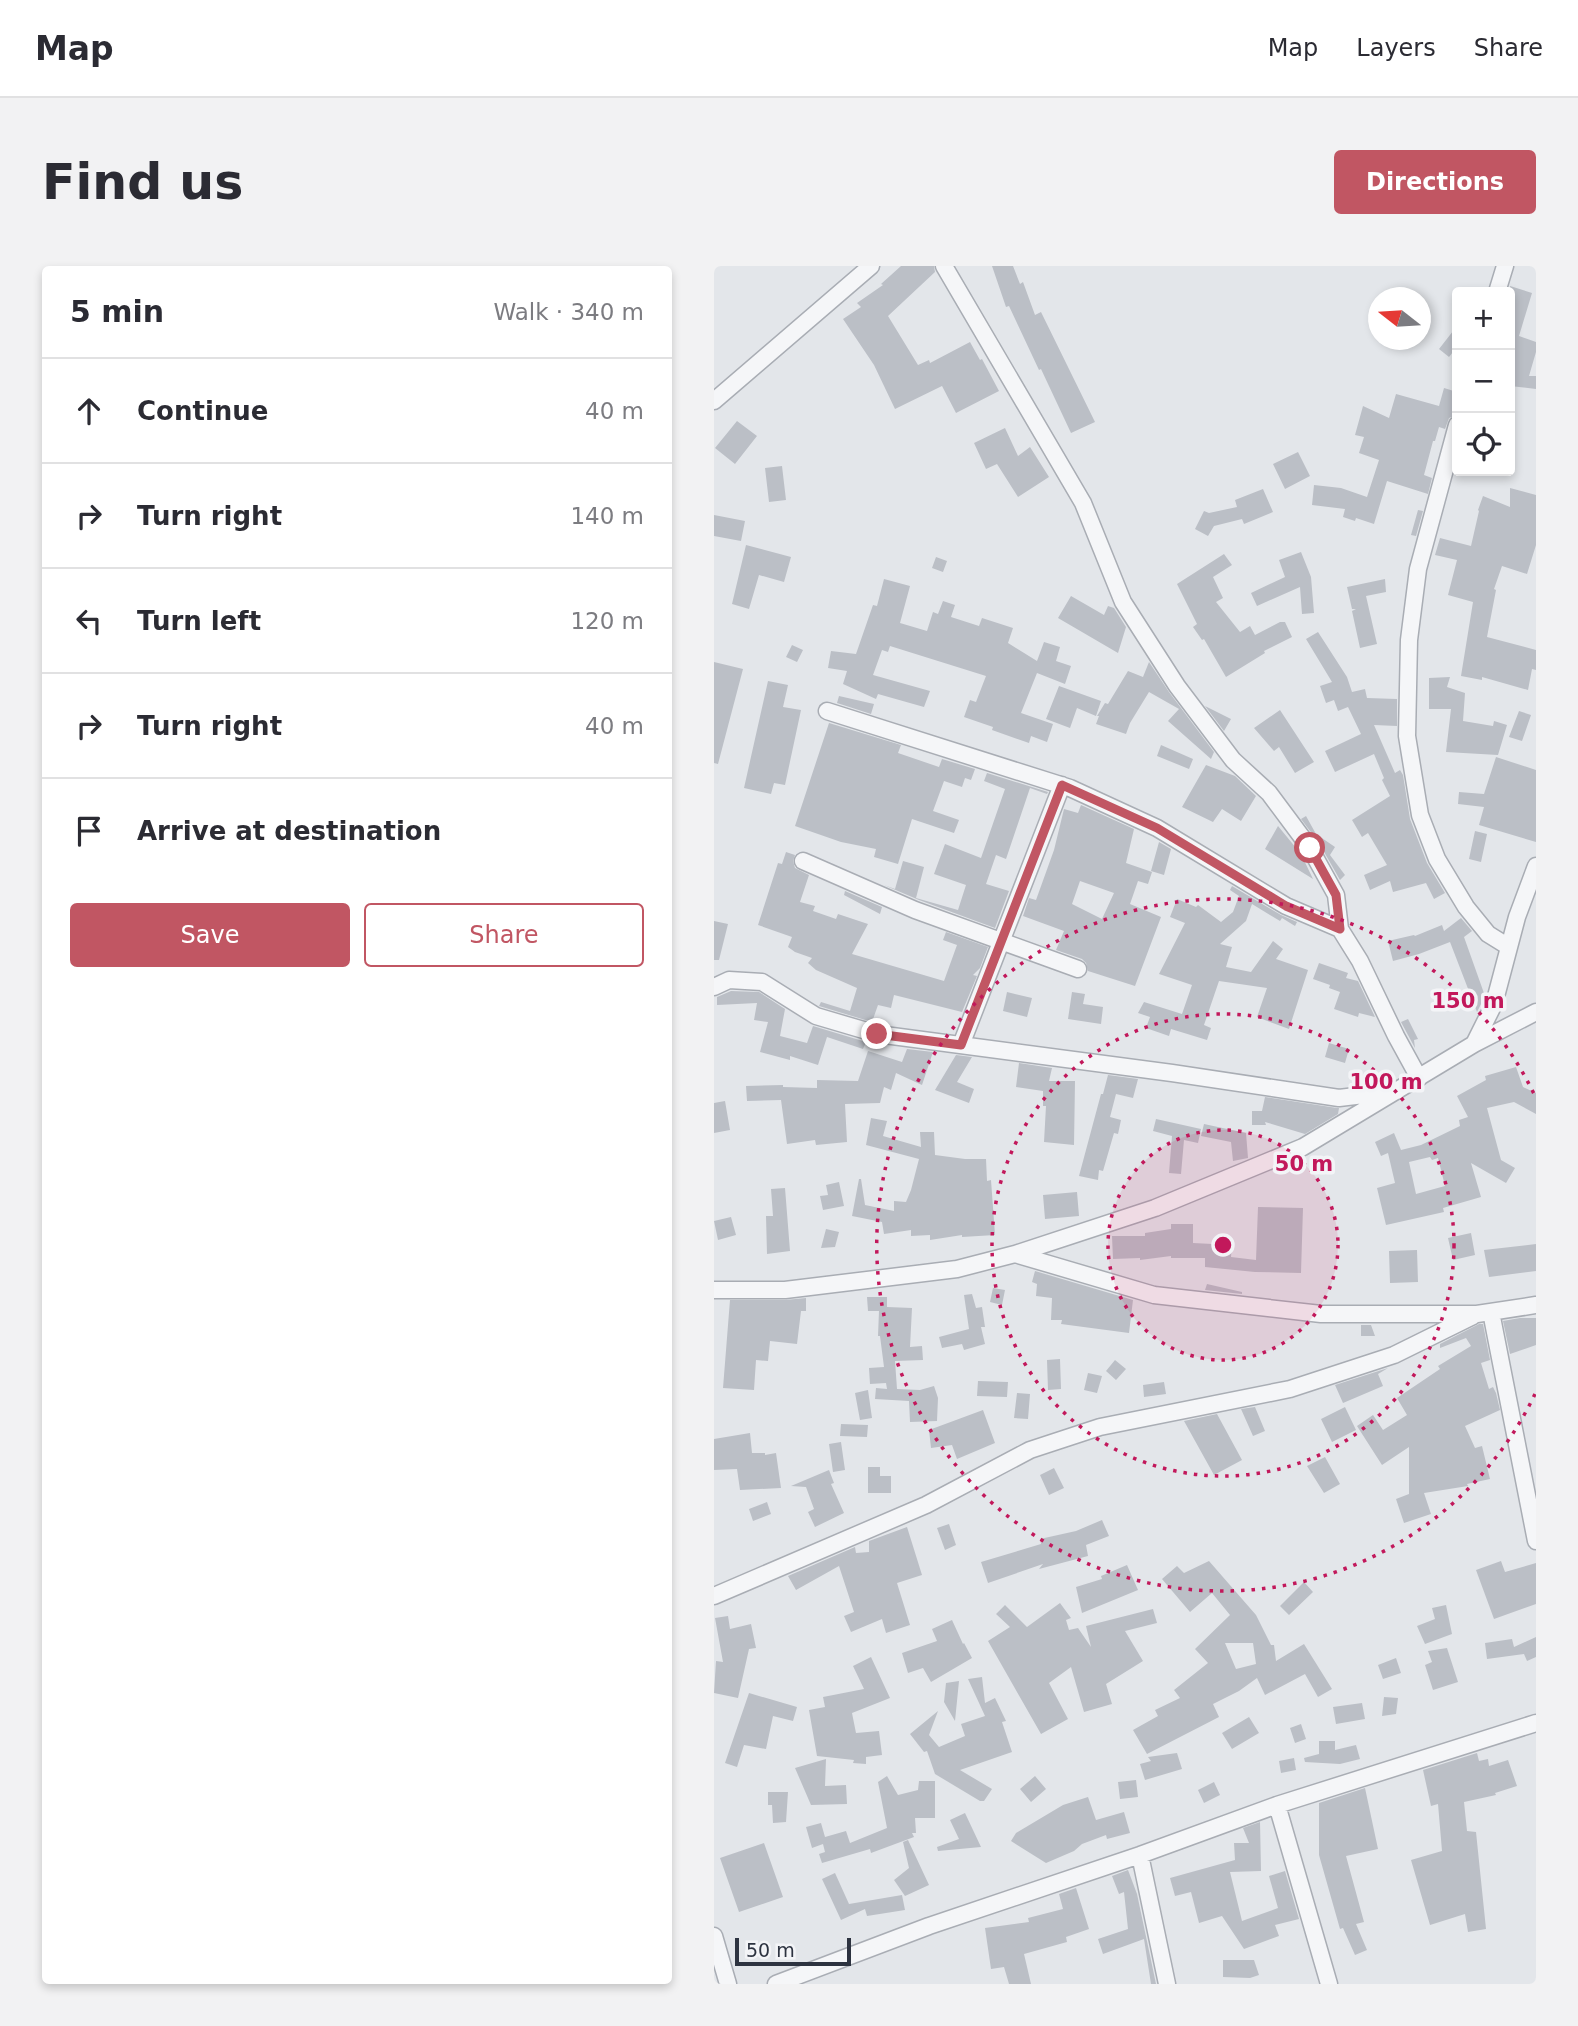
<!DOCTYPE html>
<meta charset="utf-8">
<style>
:root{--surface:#fff;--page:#f2f2f3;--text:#2b2b33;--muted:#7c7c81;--line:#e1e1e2;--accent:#c15663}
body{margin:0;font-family:"DejaVu Sans",sans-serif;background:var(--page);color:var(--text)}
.controls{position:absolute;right:21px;top:21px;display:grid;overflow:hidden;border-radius:7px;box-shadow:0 4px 10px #0003}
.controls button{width:63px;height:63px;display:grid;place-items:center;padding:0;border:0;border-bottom:2px solid var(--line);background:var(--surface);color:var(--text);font:35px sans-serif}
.compass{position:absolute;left:654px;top:21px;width:63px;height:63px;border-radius:50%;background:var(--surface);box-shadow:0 4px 10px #0003;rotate:287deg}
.scale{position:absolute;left:21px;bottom:18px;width:116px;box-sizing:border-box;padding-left:7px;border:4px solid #2d3340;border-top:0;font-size:19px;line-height:24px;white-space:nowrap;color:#2d3340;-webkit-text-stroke:5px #f3f4f7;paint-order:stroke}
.stop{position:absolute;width:21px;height:21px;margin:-16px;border:5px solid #c15663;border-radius:50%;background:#fff}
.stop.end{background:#c15663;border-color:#fff;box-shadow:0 2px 7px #0008}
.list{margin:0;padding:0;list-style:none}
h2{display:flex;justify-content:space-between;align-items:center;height:91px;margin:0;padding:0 28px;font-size:30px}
h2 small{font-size:23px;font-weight:400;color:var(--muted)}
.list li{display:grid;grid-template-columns:46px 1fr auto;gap:21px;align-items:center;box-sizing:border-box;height:105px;padding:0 28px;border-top:2px solid var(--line)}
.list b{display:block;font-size:26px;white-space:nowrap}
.list em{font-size:23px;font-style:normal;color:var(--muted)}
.actions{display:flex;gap:14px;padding:21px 28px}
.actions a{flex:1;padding:16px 0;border:2px solid var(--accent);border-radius:7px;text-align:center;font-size:24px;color:var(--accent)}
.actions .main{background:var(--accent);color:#fff}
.icon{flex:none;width:38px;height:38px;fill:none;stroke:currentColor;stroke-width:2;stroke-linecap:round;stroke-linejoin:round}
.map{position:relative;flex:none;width:822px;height:1718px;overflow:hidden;border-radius:7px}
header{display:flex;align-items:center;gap:42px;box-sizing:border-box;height:98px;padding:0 35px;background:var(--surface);border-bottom:2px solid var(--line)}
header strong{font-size:33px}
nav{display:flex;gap:38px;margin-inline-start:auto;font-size:24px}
.intro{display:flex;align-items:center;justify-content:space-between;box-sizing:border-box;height:168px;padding:0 42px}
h1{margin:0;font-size:49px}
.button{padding:18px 32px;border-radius:7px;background:var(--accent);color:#fff;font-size:24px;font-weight:700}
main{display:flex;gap:42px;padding:0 42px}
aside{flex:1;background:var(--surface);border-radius:7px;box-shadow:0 4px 10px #0003}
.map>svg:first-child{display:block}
</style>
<header>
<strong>Map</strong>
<nav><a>Map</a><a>Layers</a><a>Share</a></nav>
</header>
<div class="intro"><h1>Find us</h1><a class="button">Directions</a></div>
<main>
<aside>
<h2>5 min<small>Walk · 340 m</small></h2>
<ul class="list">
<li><svg class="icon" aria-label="ahead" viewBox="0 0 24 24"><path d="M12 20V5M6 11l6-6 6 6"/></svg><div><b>Continue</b></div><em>40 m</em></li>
<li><svg class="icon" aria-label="right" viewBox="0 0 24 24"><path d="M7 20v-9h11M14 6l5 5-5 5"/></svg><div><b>Turn right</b></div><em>140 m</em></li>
<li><svg class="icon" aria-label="left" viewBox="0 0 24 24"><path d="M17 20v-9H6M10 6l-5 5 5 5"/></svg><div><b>Turn left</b></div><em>120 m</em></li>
<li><svg class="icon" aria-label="right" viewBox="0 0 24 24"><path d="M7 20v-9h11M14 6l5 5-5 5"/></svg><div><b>Turn right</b></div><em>40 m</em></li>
<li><svg class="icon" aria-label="arrive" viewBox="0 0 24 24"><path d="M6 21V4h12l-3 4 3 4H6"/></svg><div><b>Arrive at destination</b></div></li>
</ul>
<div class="actions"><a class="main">Save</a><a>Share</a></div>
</aside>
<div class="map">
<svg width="822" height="1718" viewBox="0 0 822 1718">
<rect width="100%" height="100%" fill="#e3e6ea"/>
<path fill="#bbbfc6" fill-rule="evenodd" d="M187 0H220L221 6 174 50 204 99 215 94 216 97 256 76 266 94 268 93 285 125 242 147 228 120 181 143 160 99 129 53 147 41 143 37 169 19 167 18Z
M278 0H299L306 18 309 16 321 49 327 46 381 156 357 167 327 103 325 104 295 40 292 41Z
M796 20 818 27 805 70 822 76V86L815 110H822V123L796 120Z
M743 60V81L735 91 725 83Z
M730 122 743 126V149L735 152 731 163 725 161 721 175H719L710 209 718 212 714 228 673 215 660 258 642 252 641 255 629 251 631 243 598 239 600 219 627 222 653 231 665 194 645 187 650 171 641 169 649 140 675 152 682 128 725 140Z
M23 155 43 170 21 198 1 182Z
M291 162 304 190 316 181 335 211 304 231 283 198 272 203 260 177Z
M584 186 596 210 571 223 559 198Z
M68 200 72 234 55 236 51 202Z
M796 222 822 229V279L813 308 788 300 780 323 782 324 773 371 822 384V404L818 403 814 424 768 411V414L747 410 759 336 734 329 743 294 721 289 726 272 757 280 765 245 764 244 769 230 796 241Z
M549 223 559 246 530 258 528 253 500 260 494 270 481 263 490 245 495 247 523 241 521 234Z
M704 244 709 245 702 270 697 269Z
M0 249 31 255 27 275 0 270Z
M32 279 77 291 70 316 45 309 35 343 18 338Z
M587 286 597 311 600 347 588 348 586 321 543 340 537 327 571 311 565 294Z
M510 288 518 299 499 311 509 332 502 336 526 366 536 360 541 369 566 356H571L578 371 550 385 551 387 512 411 490 373 488 374 479 361 483 358 463 318Z
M222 291 233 295 229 306 218 302Z
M170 313 196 320 186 357 213 365 219 346 224 348 229 335 241 339 237 351 265 360 268 352 299 362 294 377 323 395 330 376 346 381 342 395 357 400 351 418 323 407 307 447 339 458 333 476 317 470 315 477 278 464 279 461 250 451 256 434 262 436 272 410 176 380 174 386 168 384 159 409 216 425 210 441 164 428 162 433 129 418 133 405 114 402 117 385 142 388 159 339 163 340Z
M671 313 672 326 652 330 663 378 646 382 638 345 642 343H638L633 321Z
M357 330 390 349 394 340 400 342 412 361 404 387 344 352Z
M604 366 633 411 638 426 651 423 653 432 683 433V460L660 459 681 507 686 504 689 509 696 553 713 597 731 627 720 633 712 617 679 626 676 615 656 624 650 609 673 599 654 567 648 571 638 554 676 530 668 514 670 512 660 488 621 506 611 485 647 468 634 441 624 445 620 434 612 437 606 420 618 416 592 373Z
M78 379 89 384 83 396 72 391Z
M0 396 29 403 4 498 0 497Z
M435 396 455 426 500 486 497 493 454 455 465 443 435 426 416 457 412 468 382 458 385 450H383L391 437 394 438 414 405 429 411Z
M736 411 733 421 751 427 749 455 779 460 780 455 793 459 784 489 732 486 737 443H715V412Z
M54 415 74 419 69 441 87 444 71 519 60 517 57 528 30 522Z
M345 420 387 435 382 450 363 442 356 462 332 453Z
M125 430 160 438 157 448 123 437Z
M491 440 517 453 510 465Z
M566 444 600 496 581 507 565 481 560 485 540 462Z
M805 445 817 449 808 475 795 471Z
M115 457 187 479 184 487 225 501 228 493 261 503 257 514 251 512 248 521 230 515 219 545 245 554 240 567 198 553 184 598 160 591 162 583 127 576 81 560Z
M447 479 479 493 475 503 443 490Z
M782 491 822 504V576L765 559 770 541 744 538 745 526 770 528Z
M492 499 521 510 542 530 527 555 508 543 499 556 468 541Z
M273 507 334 526 333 528 316 522 292 593 282 589 272 618 295 625 281 662 205 634 170 619 181 623 189 595 210 601 202 632 244 644 252 619 220 608 231 578 267 592 291 523 270 515Z
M367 539 420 563 412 597 438 606 434 618 424 615 416 638 447 651 421 720 374 705 372 697 368 693 342 684 350 665 309 650 315 632 322 634 340 584 350 543 364 547ZM366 615 400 627 388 653 358 638Z
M592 550 602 568 621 581 616 589 631 609 626 614 605 577 587 553Z
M564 560 587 588 599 613 551 583Z
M761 565 773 568 767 596 755 593Z
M445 576 457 583 450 609 437 605Z
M72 586 81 589 79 595 81 602 95 609 86 636 101 640 99 645 122 653 124 648 154 658 138 688 230 715 243 679 229 674 232 666 274 681 266 702 259 709 263 710 248 746 180 729 177 742 164 739 158 756 105 740 107 736 136 745 143 722 102 704 94 697 98 692 81 686 74 681 78 671 44 659 64 597 68 598Z
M518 620 567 649 583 656 581 660 568 652 566 655 538 638 532 655 506 678 518 681 512 701 537 706 559 675 569 683 562 693 594 704 575 763 543 751 553 722 505 715 490 759 497 762 493 774 457 763 455 770 432 762 436 751 424 747 430 736 468 748 478 719 445 708 471 657 456 651 463 633 482 641 484 639 507 656 519 646 525 630 516 624Z
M131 625 168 641 166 648 130 629Z
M747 652 758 665 750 671 771 730 763 746 736 676 705 688 679 695 674 675 700 669 701 670 728 659 730 665Z
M0 655 14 658 5 694H0Z
M605 697 634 707 632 712 644 715 661 751 645 747 644 751 620 743 626 726 615 722 616 719 599 713Z
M17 725 45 726 71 743 66 770 93 777 99 760 152 776 149 783 113 771 104 799 76 790V794L46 786 54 756 40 754 43 737 3 739V731Z
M293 726 318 732 313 751 289 745Z
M358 726 371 728 369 738 389 741 387 758 354 753Z
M694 753 704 773 700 774 701 782 687 756Z
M615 777 635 783 631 797 611 791Z
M193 783 219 786 208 819 182 807 177 824 170 821 166 837 131 838 133 876 102 879 101 874 73 878 67 834 33 835 32 820 69 819V821L103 822V814L144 815 154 785 188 796Z
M242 789 258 791 243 816 260 823 255 837 221 824Z
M305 797 338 802 335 815H361L360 879 330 876 332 840H329V825L302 821Z
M802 801 809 821 822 827V848L800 836 773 842 787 894 801 902 792 917 757 897 767 931 729 942 730 946 672 959 663 922 681 917 674 887 667 890 661 876 680 867 687 884 707 879 746 860 745 854 754 851 743 830 772 814 771 810ZM716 891 718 894 724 892 731 920 702 928 695 896Z
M394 809 424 813 419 832 402 828 396 851 407 854 404 868 400 867 389 905 385 904 384 914 365 910 387 828H389Z
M551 831 623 842H625L624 848 591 868 551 856 552 859H538V845H548Z
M11 835 16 864 0 867V837Z
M157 852 173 855 169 870 207 881 206 866H220L221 889 251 893H272L273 915 277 914 281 969 248 971V969L216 974V969L197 970V964L170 968 168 956 138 950 145 913H147L151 939 180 945V935L192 936 197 924 205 893 152 879Z
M442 853 487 863 484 877 470 874 467 908 455 907 458 870 439 865Z
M490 858 532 867 534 892 519 895 517 876 487 870Z
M125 916 130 940 109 944 106 930 114 929 112 919Z
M71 922 76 985 53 988 52 950H59L57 923Z
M363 926 365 950 331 953 329 929Z
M544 941 589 942 587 1007 541 1006 491 1001V992H457V990L426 994V992L399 993 398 970H431V967L457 963V958H479V977L518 979 517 991 542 994Z
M17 951 22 969 4 974 0 955Z
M112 963 125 966 121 981 107 982Z
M757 967 761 989 739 994 734 972Z
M822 978V1005L775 1011 770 984Z
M703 984 704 1016 676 1017 675 985Z
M321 1005 419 1034 415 1067 347 1058 348 1054H337L338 1032 322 1030 323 1018 318 1016Z
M493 1018 528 1026V1028L491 1024Z
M279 1022 291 1024 288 1039 276 1036Z
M258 1028 262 1042 268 1041 271 1061H267L271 1078 250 1084 248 1078 228 1082 225 1071 255 1063 250 1029Z
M153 1031H173V1041L198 1042 196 1081 208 1080 209 1094 181 1095 183 1123 206 1124 220 1120 224 1132 223 1155 196 1156 195 1135 161 1133 162 1122 173 1123 172 1117 156 1118 155 1102 170 1101 166 1070H164L165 1045H154Z
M92 1032V1045H87L83 1078 56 1075 54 1095 42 1094 40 1124 9 1122 16 1034H71Z
M806 1052H822V1079L796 1088 789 1055Z
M765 1058H769L776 1094 767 1097 775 1123 779 1121 782 1127 786 1144 751 1160 761 1182 768 1180 776 1213 753 1218 754 1220 710 1227 717 1248 690 1257 682 1233 695 1228V1181L668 1199 643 1160 659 1149 669 1164 693 1149 683 1132 726 1103 724 1100 757 1080 752 1072 726 1082V1078Z
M647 1059H657L661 1070H647Z
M346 1093 347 1123 334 1124 333 1094Z
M401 1094 412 1103 402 1114 392 1105Z
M674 1102 664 1108 669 1120 629 1137 621 1119Z
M374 1107 388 1110 383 1127 370 1124Z
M264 1115 294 1116 293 1131 263 1130Z
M450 1116 452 1128 430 1131 429 1119Z
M154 1124 158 1152 146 1154 141 1127Z
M303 1127 316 1128 314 1153 300 1152Z
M541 1141 551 1165 539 1170 527 1143Z
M631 1141 642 1164 618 1176 607 1153Z
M269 1144 281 1177 243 1193 238 1179 217 1182 215 1164Z
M503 1148 528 1194 500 1209 470 1155Z
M127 1158 154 1159 153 1171 126 1170Z
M36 1167 38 1187H51V1189L62 1187 67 1222 26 1224 23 1203 0 1204V1173Z
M127 1176 131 1204 119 1206 115 1178Z
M611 1191 626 1218 610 1227 593 1200Z
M154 1201H166V1210H177V1227H154Z
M340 1202 350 1222 335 1229 326 1209Z
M115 1204 120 1217 117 1218 130 1247 101 1261 94 1246 100 1243 92 1221 77 1220Z
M53 1236 57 1248 39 1255 35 1243Z
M388 1254 395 1270 372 1279 374 1290 325 1303 329 1298 274 1317 267 1296 327 1278 326 1273 362 1265Z
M235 1258 242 1279 231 1284 223 1262Z
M193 1261 208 1309 183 1317 196 1359 172 1367 168 1353 137 1366 130 1350 140 1346 125 1300 82 1324 74 1310 141 1281 142 1287 155 1286V1275Z
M495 1295 542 1349 557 1379H560L562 1395 590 1378 618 1423 604 1431 591 1408 551 1429 543 1412 525 1425 499 1438 505 1451 433 1488 419 1464 444 1450 441 1444 466 1432 460 1424 494 1397 481 1383 516 1349 498 1327 476 1346 448 1313 463 1300 470 1307ZM511 1377H539L542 1398 522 1403Z
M787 1295 791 1306 822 1297V1338L780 1353 762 1304Z
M413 1299 424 1324 368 1347 362 1321 388 1313 387 1310Z
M590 1316 599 1326 575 1349 566 1340Z
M346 1337 357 1352 352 1354 355 1364 364 1362 377 1381 372 1360 439 1343 443 1357 411 1365 429 1395 392 1418 398 1438 370 1446 357 1401 335 1417 354 1453 327 1468 274 1375 296 1361 282 1348 291 1339 313 1361Z
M732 1339 738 1368 711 1378 703 1360 721 1353 718 1342Z
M14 1350 16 1363 37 1358 42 1382 35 1383 24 1432 0 1427 2 1395 9 1396 1 1352Z
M238 1354 249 1378 250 1377 258 1392 217 1416 209 1402 194 1407 188 1387 223 1375 218 1363Z
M822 1371V1391L813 1395 810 1388 773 1393 771 1377 798 1373 800 1381Z
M733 1382 744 1416 719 1424 711 1399 718 1396 714 1385Z
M157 1391 176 1432 138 1447 142 1467 165 1465 168 1489 152 1491V1498L139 1497 140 1494 103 1490 95 1444 111 1441 109 1431 150 1423 139 1400Z
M682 1392 687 1407 669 1413 664 1399Z
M268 1411 271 1437 281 1432 292 1455 288 1456 298 1486 246 1504 278 1523 270 1535H266L221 1508 213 1485 210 1486 196 1468 224 1445 215 1469 225 1481 251 1470 247 1458 271 1450 254 1413Z
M245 1415 241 1455 230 1436 232 1417Z
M35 1427 83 1441 79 1455 59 1450 52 1483 30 1479 23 1501 11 1497Z
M670 1431 684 1432 682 1448 668 1450Z
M648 1437 651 1453 622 1458 619 1441Z
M535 1451 545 1467 518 1483 508 1467Z
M587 1458 592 1473 581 1477 576 1462Z
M605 1475H621V1484L642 1479 646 1493 626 1498 591 1496 590 1492 605 1488Z
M463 1487 468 1503 431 1514 426 1498 437 1495 434 1491Z
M763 1487 765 1495 774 1493 775 1500 794 1494 803 1520 781 1527 782 1529 750 1536 753 1565 762 1566 772 1663 754 1666 751 1648 716 1659 697 1594 728 1585 724 1538 717 1540 709 1504Z
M580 1492 582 1504 567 1507 565 1495Z
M112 1493 111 1520 132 1519 133 1538 97 1539 81 1502Z
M173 1510 184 1529 204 1524 205 1515H221V1552H201L202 1567H198L200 1571 157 1587 156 1583 108 1597 105 1588 111 1586 109 1578 98 1582 92 1561 107 1557 111 1571 132 1565 136 1577 173 1562 164 1516Z
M321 1510 332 1523 317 1536 306 1523Z
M422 1514 424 1531 406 1533 404 1516Z
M500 1516 506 1529 490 1537 484 1524Z
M651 1522 664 1583 632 1590 650 1656 642 1658 653 1684 641 1689 629 1662 626 1663 605 1589V1537Z
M54 1526H74L72 1556 59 1557 58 1539H54Z
M374 1531 382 1554 410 1546 416 1567 393 1573 392 1569 368 1578 360 1585 332 1597 297 1575 302 1567 349 1539Z
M251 1547 267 1581 224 1585 223 1581 245 1573 236 1554Z
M546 1556 547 1605 516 1606 528 1655 564 1642 555 1610 571 1605 585 1653 561 1659 565 1670 530 1683 508 1650 485 1657 477 1626 461 1630 456 1612 521 1594 520 1577H535L529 1562Z
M194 1574 215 1619 191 1630 180 1614 195 1602 189 1576Z
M50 1577 69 1631 25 1646 6 1592Z
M414 1604 423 1628 442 1718H437L430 1673 389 1688 384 1673 414 1663 410 1626 405 1628 398 1610Z
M121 1607 135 1638 188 1629 191 1644 153 1650 151 1643 127 1654 108 1613Z
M362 1622 375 1663 352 1671 353 1676 310 1688 317 1718H295L290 1701 277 1703 271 1662 315 1656 314 1652 349 1643 345 1628Z
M509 1694H540L545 1709 536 1712 509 1711Z"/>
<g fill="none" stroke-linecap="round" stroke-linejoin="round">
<g stroke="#a9adb4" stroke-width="19">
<path id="minor" d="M230 0 369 237 409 336 463 420 519 494 555 527 596 582 622 629 626 663
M783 26 791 0
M0 135 157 0
M743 159 704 303 695 374 693 470 706 549 723 593 752 641 774 668 795 681
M113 445 356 522 443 562 572 640 626 663 646 695 682 770 705 812
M89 595 201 644 364 703
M0 721 15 714 48 716 102 750 163 768 458 807 625 832 683 825
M760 778 780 738 803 651 822 600
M247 779 348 519
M301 988 441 942 589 881 760 778 822 746
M0 1024H71L243 1003 301 988 440 1029 607 1048H763L822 1039
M777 1046 822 1275
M0 1330 212 1239 316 1184 386 1161 576 1123 680 1089 759 1050
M563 1539 615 1718
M426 1589 453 1718
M0 1670 14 1718
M62 1718 215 1660 426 1589 563 1539 822 1457"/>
</g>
<use href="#minor" stroke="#f5f6f8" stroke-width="16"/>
</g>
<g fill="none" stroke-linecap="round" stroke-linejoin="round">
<path stroke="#c15663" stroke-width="9" d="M163 768 247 779 348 519 443 562 572 640 626 663 622 629 596 582"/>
</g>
<circle cx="509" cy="979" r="115" fill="#c2185b" fill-opacity=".12"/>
<g fill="none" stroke="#c2185b" stroke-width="3.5" stroke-dasharray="3.5 7">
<circle cx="509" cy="979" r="115"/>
<circle cx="509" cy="979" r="231"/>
<path d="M821 1128A346 346 0 1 1 821 830"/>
</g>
<circle cx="509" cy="979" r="10" fill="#c2185b" stroke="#f3f4f7" stroke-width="3.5"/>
<g font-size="21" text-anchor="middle" font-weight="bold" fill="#c2185b" stroke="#f3f4f7" stroke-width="7" stroke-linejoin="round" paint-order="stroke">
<text x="754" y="742">150 m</text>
<text x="672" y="823">100 m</text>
<text x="590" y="905">50 m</text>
</g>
</svg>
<div class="controls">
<button>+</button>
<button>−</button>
<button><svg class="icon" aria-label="locate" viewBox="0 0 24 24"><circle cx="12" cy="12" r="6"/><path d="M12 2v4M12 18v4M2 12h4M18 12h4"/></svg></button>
</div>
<svg class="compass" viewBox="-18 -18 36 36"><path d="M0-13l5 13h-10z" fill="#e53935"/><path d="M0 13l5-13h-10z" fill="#7c7c81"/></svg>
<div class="scale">50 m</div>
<div class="stop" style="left:596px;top:582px"></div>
<div class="stop end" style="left:163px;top:768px"></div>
</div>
</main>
